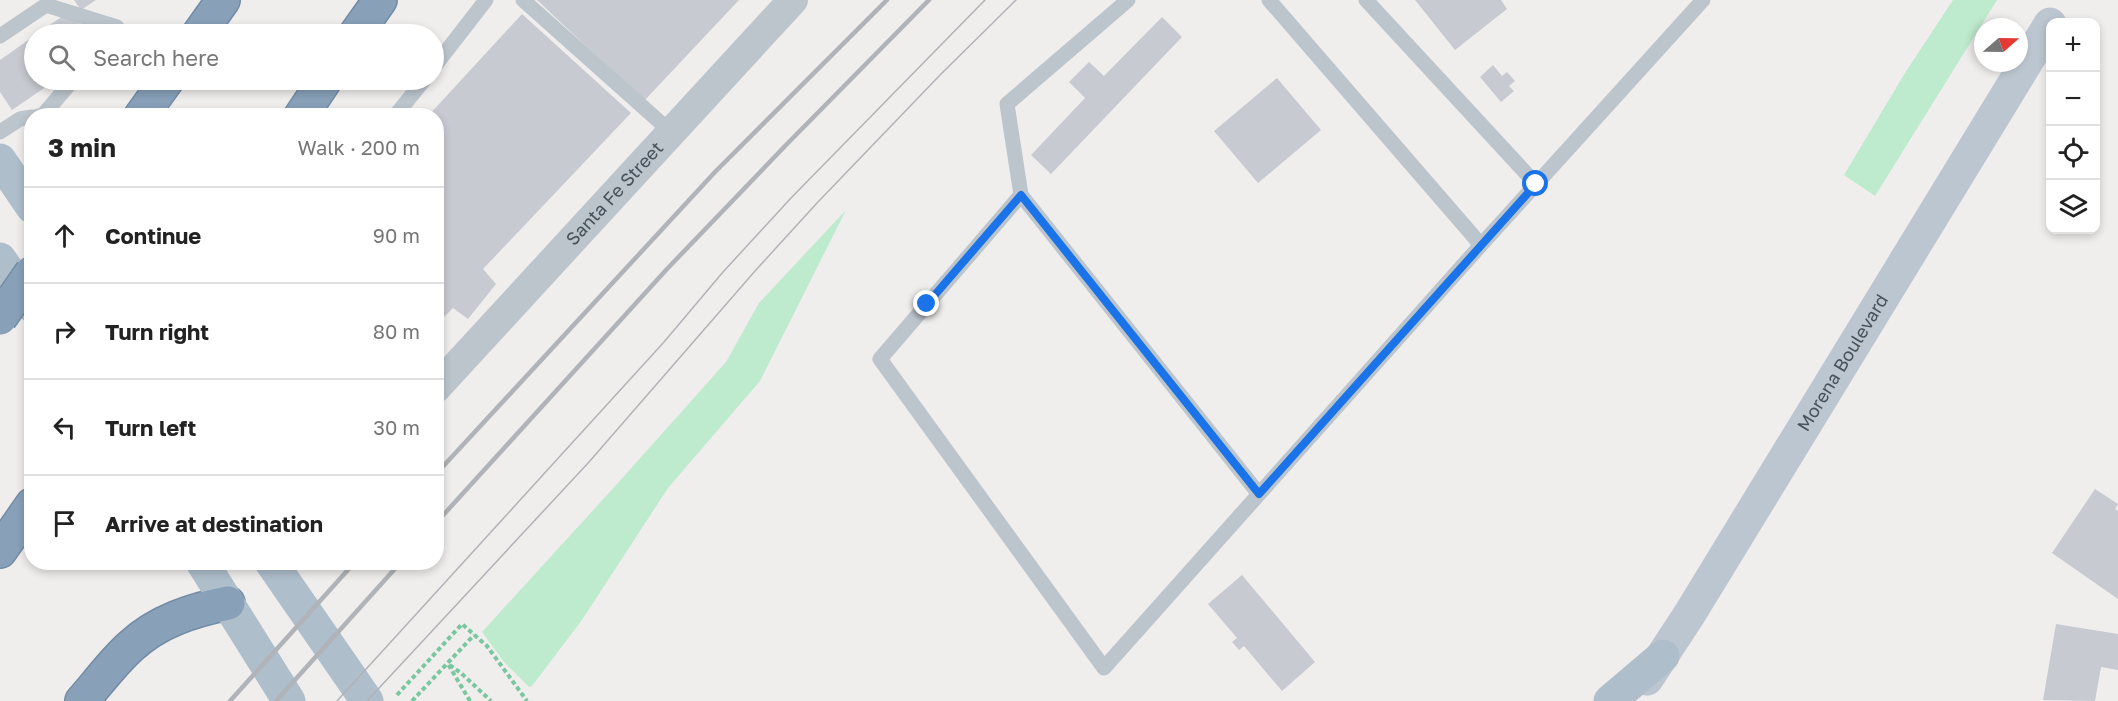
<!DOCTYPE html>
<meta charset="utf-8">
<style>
:root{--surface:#fff;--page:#f2f2f2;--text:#222;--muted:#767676;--line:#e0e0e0}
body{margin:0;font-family:"Golos Text",sans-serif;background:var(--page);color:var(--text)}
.controls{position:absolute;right:18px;top:18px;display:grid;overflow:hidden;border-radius:12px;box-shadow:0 3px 9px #0003}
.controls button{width:54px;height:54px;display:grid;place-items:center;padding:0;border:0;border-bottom:2px solid var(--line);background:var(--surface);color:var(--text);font:30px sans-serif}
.compass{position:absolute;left:1974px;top:18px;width:54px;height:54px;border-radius:50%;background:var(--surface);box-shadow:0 3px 9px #0003;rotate:70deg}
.stop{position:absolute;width:18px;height:18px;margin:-14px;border:4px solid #1a73e8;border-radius:50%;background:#fff}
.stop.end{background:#1a73e8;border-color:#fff;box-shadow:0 2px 6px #0008}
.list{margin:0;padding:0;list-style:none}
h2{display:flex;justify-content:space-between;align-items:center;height:78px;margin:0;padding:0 24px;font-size:26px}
h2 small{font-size:20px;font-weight:400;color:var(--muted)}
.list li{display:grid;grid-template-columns:39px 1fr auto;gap:18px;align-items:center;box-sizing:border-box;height:96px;padding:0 24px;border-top:2px solid var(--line)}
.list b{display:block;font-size:22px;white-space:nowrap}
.list em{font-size:20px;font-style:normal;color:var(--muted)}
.icon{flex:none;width:33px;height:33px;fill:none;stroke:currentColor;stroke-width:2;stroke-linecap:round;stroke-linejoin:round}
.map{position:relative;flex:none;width:2118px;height:701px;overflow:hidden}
.search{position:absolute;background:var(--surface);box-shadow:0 3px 9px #0003;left:24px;top:24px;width:420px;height:66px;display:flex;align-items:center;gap:15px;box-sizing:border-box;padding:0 21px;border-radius:33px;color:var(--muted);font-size:22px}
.panel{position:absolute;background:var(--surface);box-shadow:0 3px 9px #0003;left:24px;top:108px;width:420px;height:462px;border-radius:24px}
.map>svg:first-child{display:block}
</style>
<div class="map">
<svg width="2118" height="701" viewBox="0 0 2118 701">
<rect width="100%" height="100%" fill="#f0eded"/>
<path fill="#beebce" d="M1953 0H1997L1875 196 1844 175 1905 73Z
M846 210 760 381 668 488 582 620 532 686 529 687 504 662 482 632 617 484 726 362 759 303Z"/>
<path fill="#c7cad0" d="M74 0H96L81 10Z
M537 0H739L644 101Z
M1415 0H1501L1507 9 1455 50Z
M522 14 631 113 483 269 496 284 468 319 453 308 436 325V116H428Z
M63 16 85 26 90 34H36Z
M1162 17 1182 37 1051 174 1031 155 1085 98 1069 82 1089 62 1104 76Z
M34 36V80H56L12 110 0 92V60Z
M1493 65 1502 76 1507 72 1515 81 1509 86 1514 91 1501 102 1480 77Z
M1277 78 1321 130 1258 183 1214 131Z
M2095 489 2118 504 2115 509 2118 511V599L2052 553Z
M1242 575 1315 662 1282 691 1244 646 1239 650 1232 642 1237 638 1208 604Z
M2056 624 2118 634V670L2101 667 2095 701 2043 700Z"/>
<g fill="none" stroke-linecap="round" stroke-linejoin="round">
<g stroke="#738ca5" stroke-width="36">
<path id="highway" d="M199 34 223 0
M356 34 380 0
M141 116 167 80
M301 116 325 80
M0 551 32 505
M82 701C98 683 113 662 131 646 158 621 193 610 228 603"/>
</g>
<path stroke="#78c79e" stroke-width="4" stroke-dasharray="4.5 3" stroke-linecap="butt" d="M397 695 462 624 487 646 527 701
M412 701 474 635
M470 701 448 664 461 673 491 701"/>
<path stroke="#bcc5cc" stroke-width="15" d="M523 0 671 132
M1128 0 1007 104 1021 195 880 359 1104 668 1481 245
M1269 0 1481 245 1703 0
M1366 0 1536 184
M0 36 46 5 117 27 111 34
M434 67 486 0
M38 116 43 115 73 80
M395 116 424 80
M0 132 20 119 32 117
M1021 195 1259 494"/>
<path stroke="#bcc5cc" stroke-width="30" id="s1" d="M436 388 793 0"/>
<path stroke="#bcc6d0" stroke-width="33" id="s2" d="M1647 679 1689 615 2050 24"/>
<path stroke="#aebecb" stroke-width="33" d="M0 160 32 207
M0 259 32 306
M202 562 289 701
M271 562 367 701
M1610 701 1663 656"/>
<use href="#highway" stroke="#88a1b9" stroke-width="33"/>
<path stroke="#b0b3b7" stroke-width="1.5" d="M337 701 664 342 723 272 791 198 985 0
M367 701 589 462 755 271 817 203 941 74 1016 0"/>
<path stroke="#b0b3b7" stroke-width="4.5" d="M436 474 715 172 887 0
M436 523 667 269 786 145 929 0
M230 701 355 562
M276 701 401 562"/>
<g stroke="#738ca5" stroke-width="36" stroke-linecap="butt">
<path id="highway-bridge" d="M0 318 32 272"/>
</g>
<use href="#highway-bridge" stroke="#88a1b9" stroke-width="33"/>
</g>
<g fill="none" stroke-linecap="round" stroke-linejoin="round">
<path stroke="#1a73e8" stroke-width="8" d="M927 304 1021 195 1259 494 1536 184"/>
</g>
<g text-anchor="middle" stroke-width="4.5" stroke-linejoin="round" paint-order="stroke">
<g font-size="18" fill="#475159" stroke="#fff">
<text dy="6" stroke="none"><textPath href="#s1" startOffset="264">Santa Fe Street</textPath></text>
<text dy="6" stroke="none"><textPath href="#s2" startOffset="372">Morena Boulevard</textPath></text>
</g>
</g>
</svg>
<div class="controls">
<button>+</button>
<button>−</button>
<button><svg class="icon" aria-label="locate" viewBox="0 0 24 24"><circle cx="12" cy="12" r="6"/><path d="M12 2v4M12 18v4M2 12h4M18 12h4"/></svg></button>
<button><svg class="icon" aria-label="layers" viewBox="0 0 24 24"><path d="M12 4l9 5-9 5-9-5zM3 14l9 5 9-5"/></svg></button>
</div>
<svg class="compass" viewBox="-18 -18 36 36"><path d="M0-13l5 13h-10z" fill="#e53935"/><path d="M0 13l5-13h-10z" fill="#767676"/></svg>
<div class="stop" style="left:1536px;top:184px"></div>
<div class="stop end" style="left:927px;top:304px"></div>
<div class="search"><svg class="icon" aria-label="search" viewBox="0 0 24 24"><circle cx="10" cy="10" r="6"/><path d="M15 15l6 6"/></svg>Search here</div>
<section class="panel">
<h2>3 min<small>Walk · 200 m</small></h2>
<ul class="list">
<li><svg class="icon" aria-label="ahead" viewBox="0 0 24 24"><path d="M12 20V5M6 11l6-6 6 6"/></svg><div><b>Continue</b></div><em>90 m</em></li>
<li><svg class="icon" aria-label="right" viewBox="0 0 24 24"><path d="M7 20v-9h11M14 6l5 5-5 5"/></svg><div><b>Turn right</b></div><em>80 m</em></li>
<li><svg class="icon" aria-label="left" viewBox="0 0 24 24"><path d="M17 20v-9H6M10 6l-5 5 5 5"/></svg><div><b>Turn left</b></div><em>30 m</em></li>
<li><svg class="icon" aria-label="arrive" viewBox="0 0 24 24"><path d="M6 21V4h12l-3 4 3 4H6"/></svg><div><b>Arrive at destination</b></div></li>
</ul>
</section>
</div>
